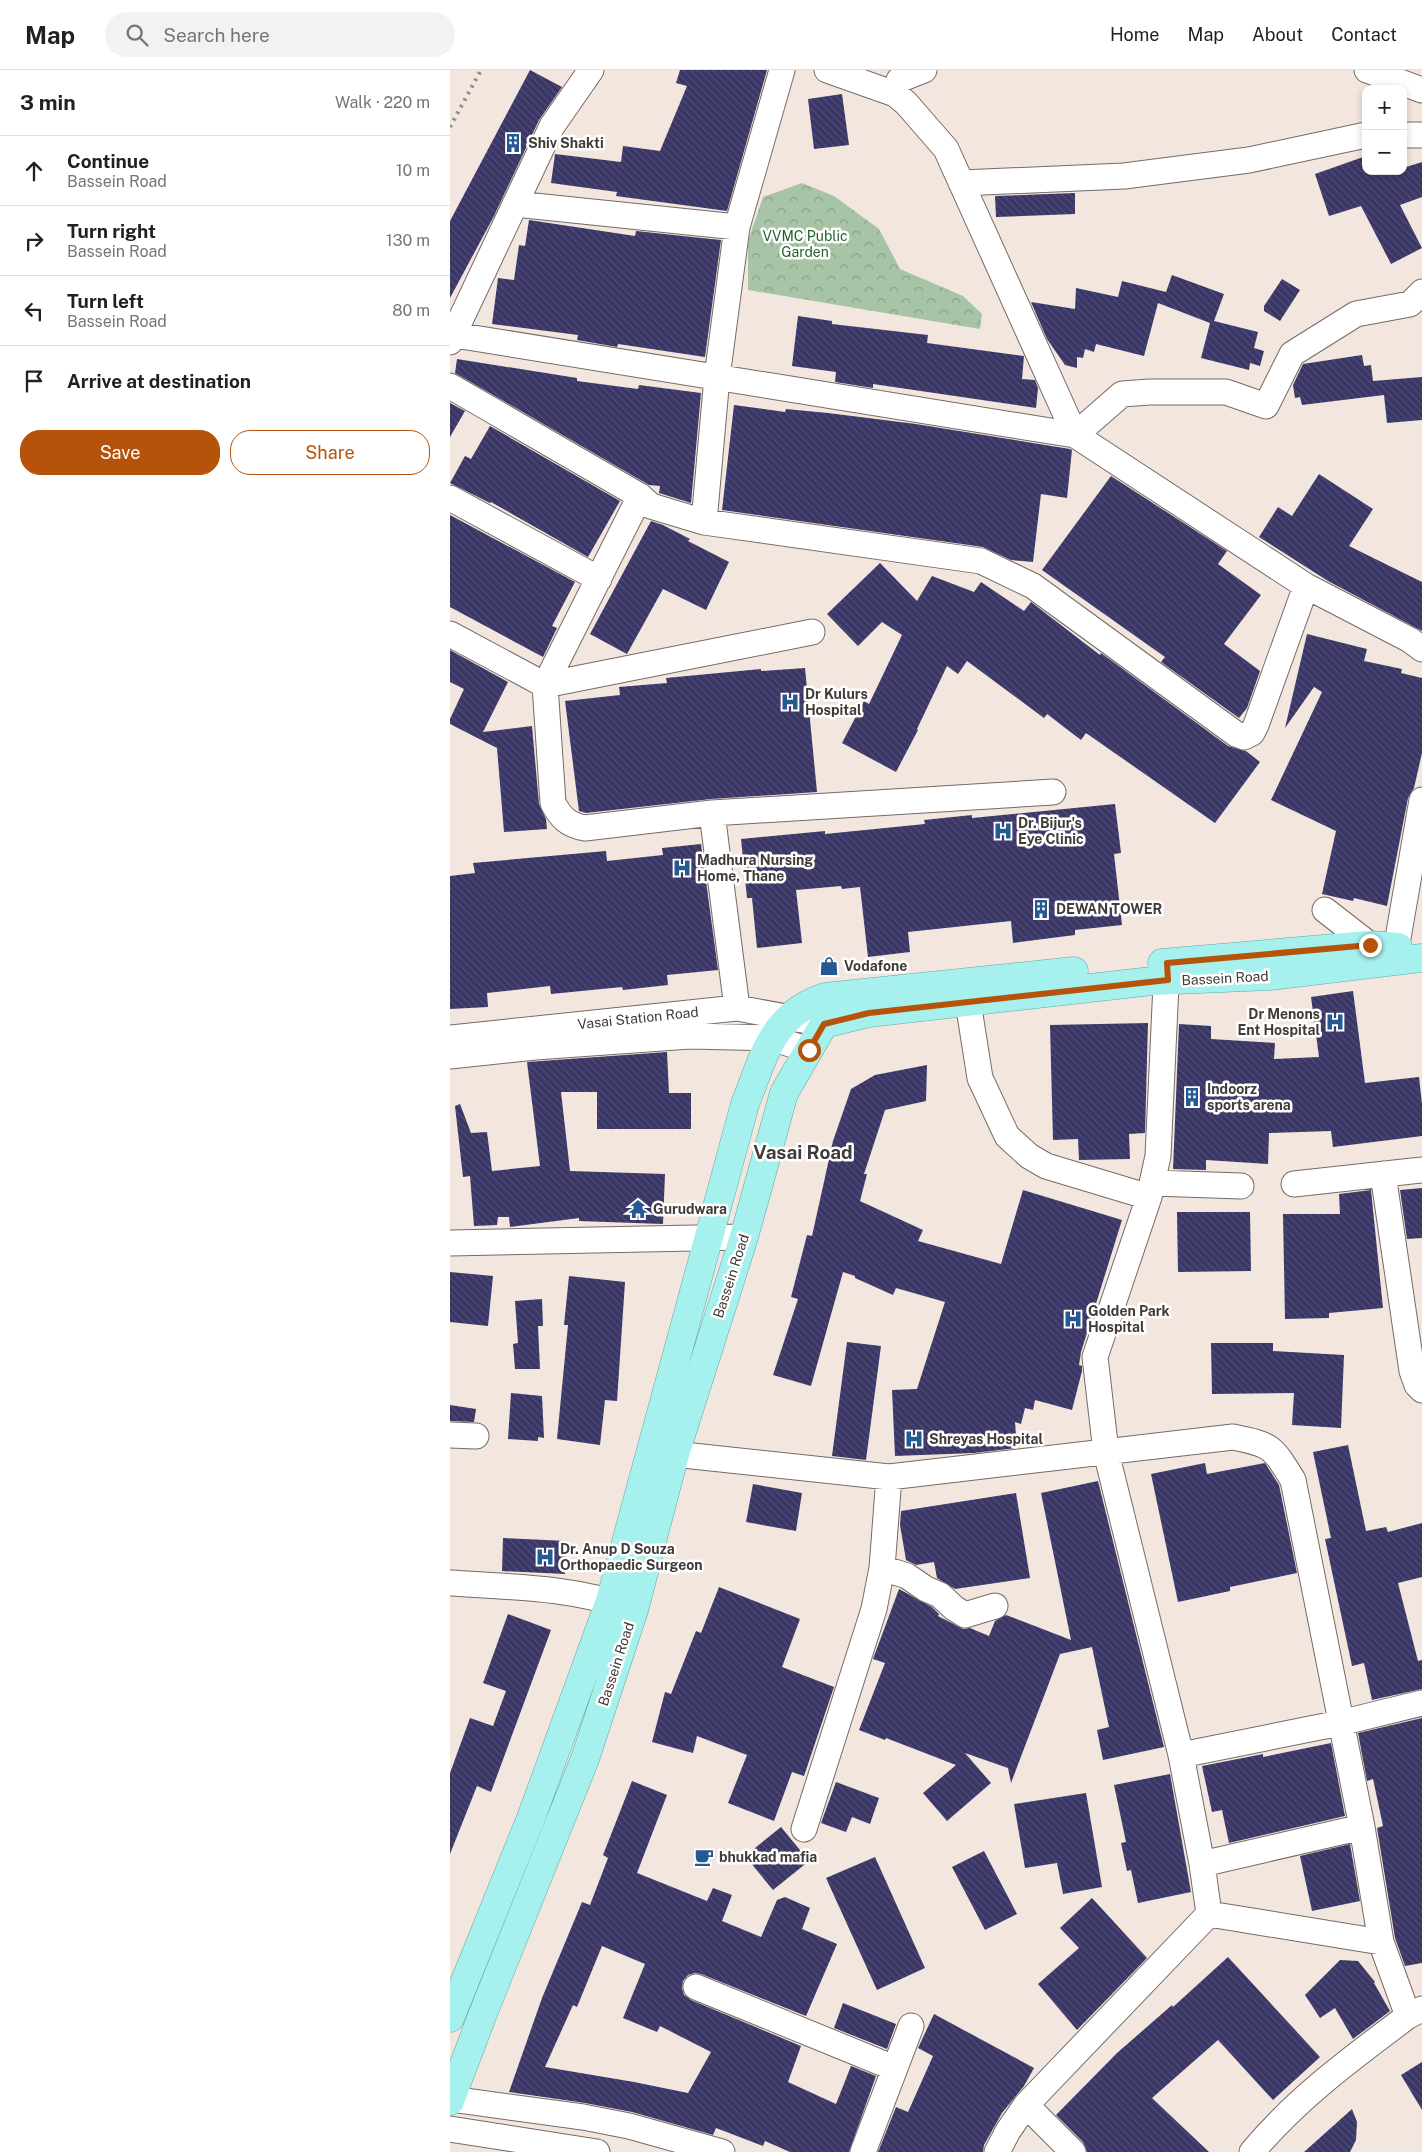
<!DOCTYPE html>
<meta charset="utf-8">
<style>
:root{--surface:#fff;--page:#f2f2f2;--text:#202124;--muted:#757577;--line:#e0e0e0;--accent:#b45309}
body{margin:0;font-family:"Public Sans",sans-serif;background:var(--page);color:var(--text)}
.controls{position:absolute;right:15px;top:15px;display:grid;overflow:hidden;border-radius:10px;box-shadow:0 2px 8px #0003}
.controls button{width:45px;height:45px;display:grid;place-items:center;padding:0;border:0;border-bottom:1px solid var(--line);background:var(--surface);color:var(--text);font:25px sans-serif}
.stop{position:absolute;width:15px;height:15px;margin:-11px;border:4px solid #b45309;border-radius:50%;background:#fff}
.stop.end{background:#b45309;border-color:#fff;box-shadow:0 1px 5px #0008}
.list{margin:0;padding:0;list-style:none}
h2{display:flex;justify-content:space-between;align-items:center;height:65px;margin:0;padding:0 20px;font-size:21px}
h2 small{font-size:16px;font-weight:400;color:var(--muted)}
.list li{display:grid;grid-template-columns:32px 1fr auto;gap:15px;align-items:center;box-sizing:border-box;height:70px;padding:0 20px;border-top:1px solid var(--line)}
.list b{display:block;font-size:19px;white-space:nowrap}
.list p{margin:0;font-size:16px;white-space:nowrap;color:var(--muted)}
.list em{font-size:16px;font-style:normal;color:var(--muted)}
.actions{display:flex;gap:10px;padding:15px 20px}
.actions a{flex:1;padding:11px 0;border:1px solid var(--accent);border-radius:20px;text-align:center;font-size:18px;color:var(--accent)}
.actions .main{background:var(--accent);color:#fff}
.icon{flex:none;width:28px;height:28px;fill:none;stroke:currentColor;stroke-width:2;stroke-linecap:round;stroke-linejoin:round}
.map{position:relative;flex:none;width:972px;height:2082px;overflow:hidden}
header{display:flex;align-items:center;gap:30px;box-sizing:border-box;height:70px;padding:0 25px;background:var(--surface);border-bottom:1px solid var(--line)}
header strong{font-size:24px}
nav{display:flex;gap:28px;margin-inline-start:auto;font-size:18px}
.search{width:350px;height:45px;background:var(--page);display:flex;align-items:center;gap:12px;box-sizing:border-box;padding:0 18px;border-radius:28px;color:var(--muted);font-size:19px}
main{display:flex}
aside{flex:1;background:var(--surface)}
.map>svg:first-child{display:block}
</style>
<header>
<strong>Map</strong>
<div class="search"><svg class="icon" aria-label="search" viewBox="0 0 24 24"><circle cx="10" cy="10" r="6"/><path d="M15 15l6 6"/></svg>Search here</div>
<nav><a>Home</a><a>Map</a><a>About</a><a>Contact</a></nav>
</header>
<main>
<aside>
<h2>3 min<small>Walk · 220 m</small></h2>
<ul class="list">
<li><svg class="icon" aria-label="ahead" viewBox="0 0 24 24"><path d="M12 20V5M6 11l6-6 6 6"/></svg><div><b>Continue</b><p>Bassein Road</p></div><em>10 m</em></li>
<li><svg class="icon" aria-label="right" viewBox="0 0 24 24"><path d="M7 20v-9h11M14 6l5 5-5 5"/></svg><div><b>Turn right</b><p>Bassein Road</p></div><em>130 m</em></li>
<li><svg class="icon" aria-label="left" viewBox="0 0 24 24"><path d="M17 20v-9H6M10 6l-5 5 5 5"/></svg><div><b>Turn left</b><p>Bassein Road</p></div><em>80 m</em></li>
<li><svg class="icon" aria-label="arrive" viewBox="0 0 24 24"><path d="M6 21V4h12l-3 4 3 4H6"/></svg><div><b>Arrive at destination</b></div></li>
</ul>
<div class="actions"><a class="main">Save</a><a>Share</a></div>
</aside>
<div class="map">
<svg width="972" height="2082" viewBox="0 0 972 2082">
<defs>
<pattern id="park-crowns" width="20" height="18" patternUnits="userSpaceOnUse" patternTransform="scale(1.25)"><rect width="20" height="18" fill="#a7c4a7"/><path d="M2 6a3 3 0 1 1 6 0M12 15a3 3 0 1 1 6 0" fill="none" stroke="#89a089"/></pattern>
<pattern id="building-back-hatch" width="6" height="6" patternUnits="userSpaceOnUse" patternTransform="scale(1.25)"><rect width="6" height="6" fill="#3a3767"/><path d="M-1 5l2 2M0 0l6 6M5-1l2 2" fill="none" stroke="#4f4c75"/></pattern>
</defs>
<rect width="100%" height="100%" fill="#f3e6de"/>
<path fill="url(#park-crowns)" d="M352 113 384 126 429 159 450 199 513 226 532 244 530 259 298 220V171L313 127Z"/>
<path fill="url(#building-back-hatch)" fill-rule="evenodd" d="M80 0 112 17 89 50 44 146 0 228V151Z
M230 0H317L277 141 166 126 167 122 101 113 105 84 171 92 173 76 210 81 237 16 226 13Z
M392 24 399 75 364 79 358 29Z
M916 86V101H953V98L972 92V127L950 135 972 178 941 194 911 136 879 146 865 104Z
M625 123V144L546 147 545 126Z
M79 150 185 166 186 161 271 170 255 287 168 274 167 277 127 270 128 265 42 254 48 208 64 210 69 175 75 176Z
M722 205 774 224 764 251 808 262 804 278 814 281 810 296 800 293 799 300 751 288 760 253 708 233 694 286 646 274 644 282 635 279 633 288 627 287V298L615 295 597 269 581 232 625 239 626 218 668 227 672 211 716 222Z
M832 209 850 220 830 251 814 241V236Z
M348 246 382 251V254L478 265 477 273 574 286 572 309 585 310 588 318 586 338 423 314V318L385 312 386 302 342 296Z
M912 285 914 296 921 295 923 311 972 307V350L937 353 934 325 852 335 850 327 845 328 843 315 853 294Z
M7 289 127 308V311L188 319 189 315 251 323 241 433 209 423 210 416 199 415 5 303Z
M0 333 15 341 0 367Z
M284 335 335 342 336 339 378 343 466 354 620 379 622 380 617 428 591 424 583 492 561 490 533 477 272 440Z
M40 356 170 431 138 487 41 432 40 433 0 413 15 386 21 389Z
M869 404 923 439 899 476 972 512V561L878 511 809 467 828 437 842 446Z
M661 406 777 481 768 494 811 525 774 574 810 601 797 638 789 648 711 592 715 587 592 500Z
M0 445 125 512 102 556 107 558 93 587 0 537Z
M201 451 213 455 240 469 238 471 279 492 256 540 213 519 177 584 140 564Z
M430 493 467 531 482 506 524 522 531 512 574 541 581 532 650 585 651 583 778 676 796 681 810 692 765 753 636 663 631 670 597 644 594 648 517 591 508 604 497 596 467 659 468 660 446 702 392 673 414 631 419 634 452 565 432 552 408 576 377 544Z
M857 564 917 579 914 591 952 599 951 603 972 608V683L964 718 958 728 937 836 904 828 903 831 872 824 886 761 821 730 872 622 864 617 835 658Z
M0 580 58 612 33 662 82 656 89 734 96 749 97 759 54 762 47 678 0 654V649L14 619 0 612Z
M355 598 367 722 261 729 136 743 129 741 115 631 170 625 169 617 217 613 216 608 311 599V601Z
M665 734 671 783 664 784 672 855 625 860V865L563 873 561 851 458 862 460 882 418 887 410 817 392 819 391 816 346 820 352 873 307 878 302 828H297L291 769 375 761V764L475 754 474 750 522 745V748Z
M251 774 268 900 217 905 218 915 173 920 172 917 101 924 100 916 37 923 38 937 0 939V806L25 803 23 793 156 781 157 791 213 785 212 778Z
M903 921 915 1013 969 1007 972 1034V1066L883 1077 881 1061 819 1063 818 1094 756 1090V1100L723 1099 729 954 761 956V969L825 973 824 989 869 987 861 927Z
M698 953 695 1063 679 1064 680 1089 629 1090 628 1069 603 1070 600 955Z
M217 982 219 1023H241V1059H147V1022H111L120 1101 215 1104 213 1154 129 1151V1148L60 1157 59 1147H48L47 1155 24 1156 20 1106 13 1107 5 1036 10 1034 21 1063 37 1062 42 1101 90 1096 77 992Z
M477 995 476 1031 435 1040 414 1104H417L410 1131 473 1160 468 1171 551 1194 573 1120 672 1150 631 1282 629 1295 632 1296V1301L622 1340 585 1330 583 1340 575 1338 571 1354 565 1352 567 1378 524 1383 445 1386 442 1320 467 1319 495 1232 446 1218 443 1225 405 1208V1206L393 1202 361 1316 323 1305 348 1229 341 1227 357 1165 362 1166 383 1071 401 1019 425 1005Z
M972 1118V1168L957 1169 950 1120Z
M921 1120 933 1238 879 1243V1248L835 1249 833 1144H890L889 1124Z
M727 1142H800L801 1201 728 1202Z
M0 1202 43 1206 38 1256 0 1252Z
M119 1206 175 1212 167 1331 155 1330 150 1375 107 1369 118 1255H114Z
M92 1229 93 1256H88L90 1299H65L63 1274 68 1273 65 1231Z
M397 1272 431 1276 416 1390 382 1386Z
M761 1273H823V1281L894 1285 891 1358 842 1355 844 1323 762 1324Z
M61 1323 92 1326 94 1368 88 1367V1371L58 1369Z
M0 1335 26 1339 24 1352 0 1351Z
M898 1375 916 1461 936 1457 938 1462 972 1453V1507L948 1513 968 1591 972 1590V1619L922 1630 914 1593 902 1596 875 1469 881 1468 863 1382Z
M755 1393 757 1404 815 1393 829 1415 847 1503 780 1517V1521L728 1532 701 1404Z
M648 1411 714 1677 653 1690 647 1660 659 1657 642 1577 610 1584 561 1713 558 1698 515 1683 541 1713 497 1751 473 1723 506 1695 436 1668 435 1670 409 1660 435 1593 423 1589 449 1519 482 1537 489 1544 488 1546 513 1559 520 1558 539 1566 545 1551 556 1545 621 1570 591 1423Z
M303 1414 352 1423 346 1461 296 1452Z
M566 1423 580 1508 505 1519 487 1508 484 1492 466 1495 456 1490 450 1455 451 1441Z
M53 1468 117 1471 115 1504 52 1501Z
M269 1517 350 1549 332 1597 384 1617 354 1706 342 1702 324 1751 278 1733 297 1685 247 1666 243 1683 202 1672 215 1622 221 1624 246 1561 251 1563Z
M58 1544 101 1560 41 1722 27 1716 0 1784V1703L20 1648 43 1656 56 1621 33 1613Z
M972 1648V1893L955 1896 945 1868 927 1758 933 1756 923 1709 917 1711 908 1663Z
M881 1673 895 1746 779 1773 772 1740 762 1742 752 1696 813 1684V1687Z
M720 1704 741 1822 688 1833 681 1800 677 1801 671 1773 676 1772 664 1715Z
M182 1711 217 1725 187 1803 257 1831 263 1818 282 1825 272 1851 311 1867 327 1830 335 1827 360 1838 352 1859 387 1874 356 1946 251 1904 245 1903 238 1905 233 1911 232 1918 234 1925 241 1930 351 1976 338 2012 386 2034 401 1996 426 2006 399 2082H340L315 2071 313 2076 266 2058 263 2065 182 2042 135 2033 59 2022 92 1928 132 1832 140 1835 158 1788 153 1785ZM152 1876 195 1894 173 1948 207 1962 210 1956 261 1982 238 2023 184 2012 95 1997 123 1935 127 1937Z
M386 1712 429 1728 420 1754 402 1747 396 1762 371 1753Z
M636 1723 652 1817 613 1824 607 1793 575 1798 564 1734Z
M331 1757 359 1791 323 1820 295 1786Z
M900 1774 910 1831 862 1841 850 1786Z
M534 1781 567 1844 535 1860 502 1797Z
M425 1787 475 1898 427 1920 376 1808Z
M642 1828 697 1888 627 1960 588 1914 629 1878 610 1858Z
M778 1887 870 1987 823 2030 768 1970 702 2028 759 2082H637L633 2072 606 2045 667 1983 722 1935 723 1937Z
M890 1890 908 1891 925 1912 924 1913 940 1941 903 1969 885 1938 870 1948 855 1925Z
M393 1933 446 1954 437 1979 384 1958Z
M484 1944 584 1998 574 2016 552 2043 534 2075 533 2082H428L446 2037 458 2042 483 1986 468 1978Z
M972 1992V2040L951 2005Z
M902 2039 907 2052 906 2070 900 2082H854Z"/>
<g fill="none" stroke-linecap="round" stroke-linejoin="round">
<g stroke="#766a64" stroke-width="27">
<path id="minor" d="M377 0 445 24 456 33 496 79 625 365 672 324 700 322H776L816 336 842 284 906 244 960 234 972 222
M917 0 972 20
M449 10 474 0
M953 65H972
M511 113 674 106 799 90 916 65
M65 134 287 157
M5 265 625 365 856 516 960 570 972 579
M0 272 102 56 141 0
M0 316 190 426 201 436 254 452 531 491 583 516 786 664 794 667 802 663 806 655 856 516
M0 428 149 509
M254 452 267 307 287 157 332 0
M0 564 95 615 103 733C111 748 118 755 135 758L262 743 603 722
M95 615 362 562
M95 615 190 426
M262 743 287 938
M875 840 920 875
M944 891 972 730
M717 893 708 1086 699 1127 645 1287 656 1382 731 1685 752 1794 759 1844 931 1872
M518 932 530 1008 557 1066 579 1086 596 1096 699 1127
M0 968 287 938 374 954
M0 986 85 977 240 966 321 968 359 980
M933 1104 962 1301 967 1315 972 1320
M703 1113 791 1116
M844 1114 972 1100
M0 1173 294 1167
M0 1365 26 1366
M205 1382 439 1407 783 1367C822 1375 822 1376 843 1410L912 1757 931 1872 958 1946
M432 1498 457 1506 476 1519 490 1525 504 1538 515 1545 545 1536
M0 1513C60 1517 123 1517 180 1538
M731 1685 890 1653 972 1633
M354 1759 424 1539 432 1498 439 1407
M752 1794 912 1757
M246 1917 444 1998
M0 2029 133 2047 179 2056 272 2082
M0 2059 147 2082
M413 2082 461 1956
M547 2082 558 2061 576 2035
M623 2082 576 2035 759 1844
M802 2082C847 2028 902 1988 958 1946L972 1939"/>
</g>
<g stroke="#5caaa6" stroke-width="29">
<path id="major" d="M712 893 920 875 948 877
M0 1948 81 1748 160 1531 295 1034C314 987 321 945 375 927L624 901
M0 2031 34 1941 135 1689 184 1540 225 1384 294 1167 334 1023 374 954 419 943 702 911 820 906 972 888"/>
</g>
<use href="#minor" stroke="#fff" stroke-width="25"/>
<use href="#major" stroke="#a6f0ee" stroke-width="28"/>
<path stroke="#938b85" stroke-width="4" stroke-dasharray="2.5 5" stroke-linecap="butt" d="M0 57 31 0"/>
</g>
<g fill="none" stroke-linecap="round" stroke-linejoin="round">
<path stroke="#b45309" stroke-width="6" d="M359 980 374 954 419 943 718 910 717 893 920 875"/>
</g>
<defs>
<g id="building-bare" transform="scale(1.5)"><path d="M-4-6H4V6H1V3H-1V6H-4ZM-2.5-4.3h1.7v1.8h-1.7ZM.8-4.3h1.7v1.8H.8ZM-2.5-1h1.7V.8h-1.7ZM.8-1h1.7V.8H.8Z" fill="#255992" stroke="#fff" stroke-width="2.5" paint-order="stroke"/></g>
<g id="hospital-bare" transform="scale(1.5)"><path d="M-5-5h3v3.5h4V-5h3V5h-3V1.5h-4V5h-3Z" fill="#255992" stroke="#fff" stroke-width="2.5" paint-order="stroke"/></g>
<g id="shop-bare" transform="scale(1.5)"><path d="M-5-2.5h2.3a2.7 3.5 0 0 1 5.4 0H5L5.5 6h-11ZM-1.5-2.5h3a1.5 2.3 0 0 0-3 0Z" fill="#255992" stroke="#fff" stroke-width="2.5" paint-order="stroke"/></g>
<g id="temple-bare" transform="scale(1.5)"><path d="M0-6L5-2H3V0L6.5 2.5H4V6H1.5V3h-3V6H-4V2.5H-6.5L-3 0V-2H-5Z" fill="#255992" stroke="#fff" stroke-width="2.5" paint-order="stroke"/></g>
<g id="cafe-bare" transform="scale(1.5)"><path d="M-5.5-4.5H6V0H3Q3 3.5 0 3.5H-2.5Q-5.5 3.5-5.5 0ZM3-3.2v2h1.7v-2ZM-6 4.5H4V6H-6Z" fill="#255992" stroke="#fff" stroke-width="2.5" paint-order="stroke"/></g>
</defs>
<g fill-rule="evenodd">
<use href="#building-bare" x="63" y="73"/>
<use href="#hospital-bare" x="340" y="632"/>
<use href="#hospital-bare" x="553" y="761"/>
<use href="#hospital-bare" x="232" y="798"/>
<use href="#building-bare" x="591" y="839"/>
<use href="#shop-bare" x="379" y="896"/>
<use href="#hospital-bare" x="885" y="952"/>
<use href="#building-bare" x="742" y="1027"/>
<use href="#temple-bare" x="188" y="1139"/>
<use href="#hospital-bare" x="623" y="1249"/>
<use href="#hospital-bare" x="464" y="1369"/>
<use href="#hospital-bare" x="95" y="1487"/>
<use href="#cafe-bare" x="254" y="1787"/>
</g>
<g text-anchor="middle" stroke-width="5" stroke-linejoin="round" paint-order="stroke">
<g font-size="14" font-weight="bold" fill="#403b38" stroke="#fff" text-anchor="start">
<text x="78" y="78">Shiv Shakti</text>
<text x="355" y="629">Dr Kulurs<tspan x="355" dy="16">Hospital</tspan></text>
<text x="568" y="758">Dr. Bijur's<tspan x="568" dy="16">Eye Clinic</tspan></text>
<text x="247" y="795">Madhura Nursing<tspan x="247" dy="16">Home, Thane</tspan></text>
<text x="606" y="844">DEWAN TOWER</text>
<text x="394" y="901">Vodafone</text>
<text x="870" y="949" text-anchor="end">Dr Menons<tspan x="870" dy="16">Ent Hospital</tspan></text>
<text x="757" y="1024">Indoorz<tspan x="757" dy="16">sports arena</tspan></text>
<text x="203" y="1144">Gurudwara</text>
<text x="638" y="1246">Golden Park<tspan x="638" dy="16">Hospital</tspan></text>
<text x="479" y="1374">Shreyas Hospital</text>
<text x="110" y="1484">Dr. Anup D Souza<tspan x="110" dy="16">Orthopaedic Surgeon</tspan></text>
<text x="269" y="1792">bhukkad mafia</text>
</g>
<g font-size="14" fill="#22632a" stroke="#fff">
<text x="355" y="171">VVMC Public<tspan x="355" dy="16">Garden</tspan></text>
</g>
<g font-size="14" fill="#403b38" stroke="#fff">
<text transform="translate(775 908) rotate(-3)" y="5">Bassein Road</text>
<text transform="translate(188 948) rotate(-6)" y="5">Vasai Station Road</text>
<text transform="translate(281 1206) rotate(-72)" y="5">Bassein Road</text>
<text transform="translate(166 1594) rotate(-72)" y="5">Bassein Road</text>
</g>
<g font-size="19" font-weight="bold" fill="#403b38" stroke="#fff">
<text x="353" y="1089">Vasai Road</text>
</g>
</g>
</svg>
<div class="controls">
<button>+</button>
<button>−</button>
</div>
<div class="stop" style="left:359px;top:980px"></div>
<div class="stop end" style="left:920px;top:875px"></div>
</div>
</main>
